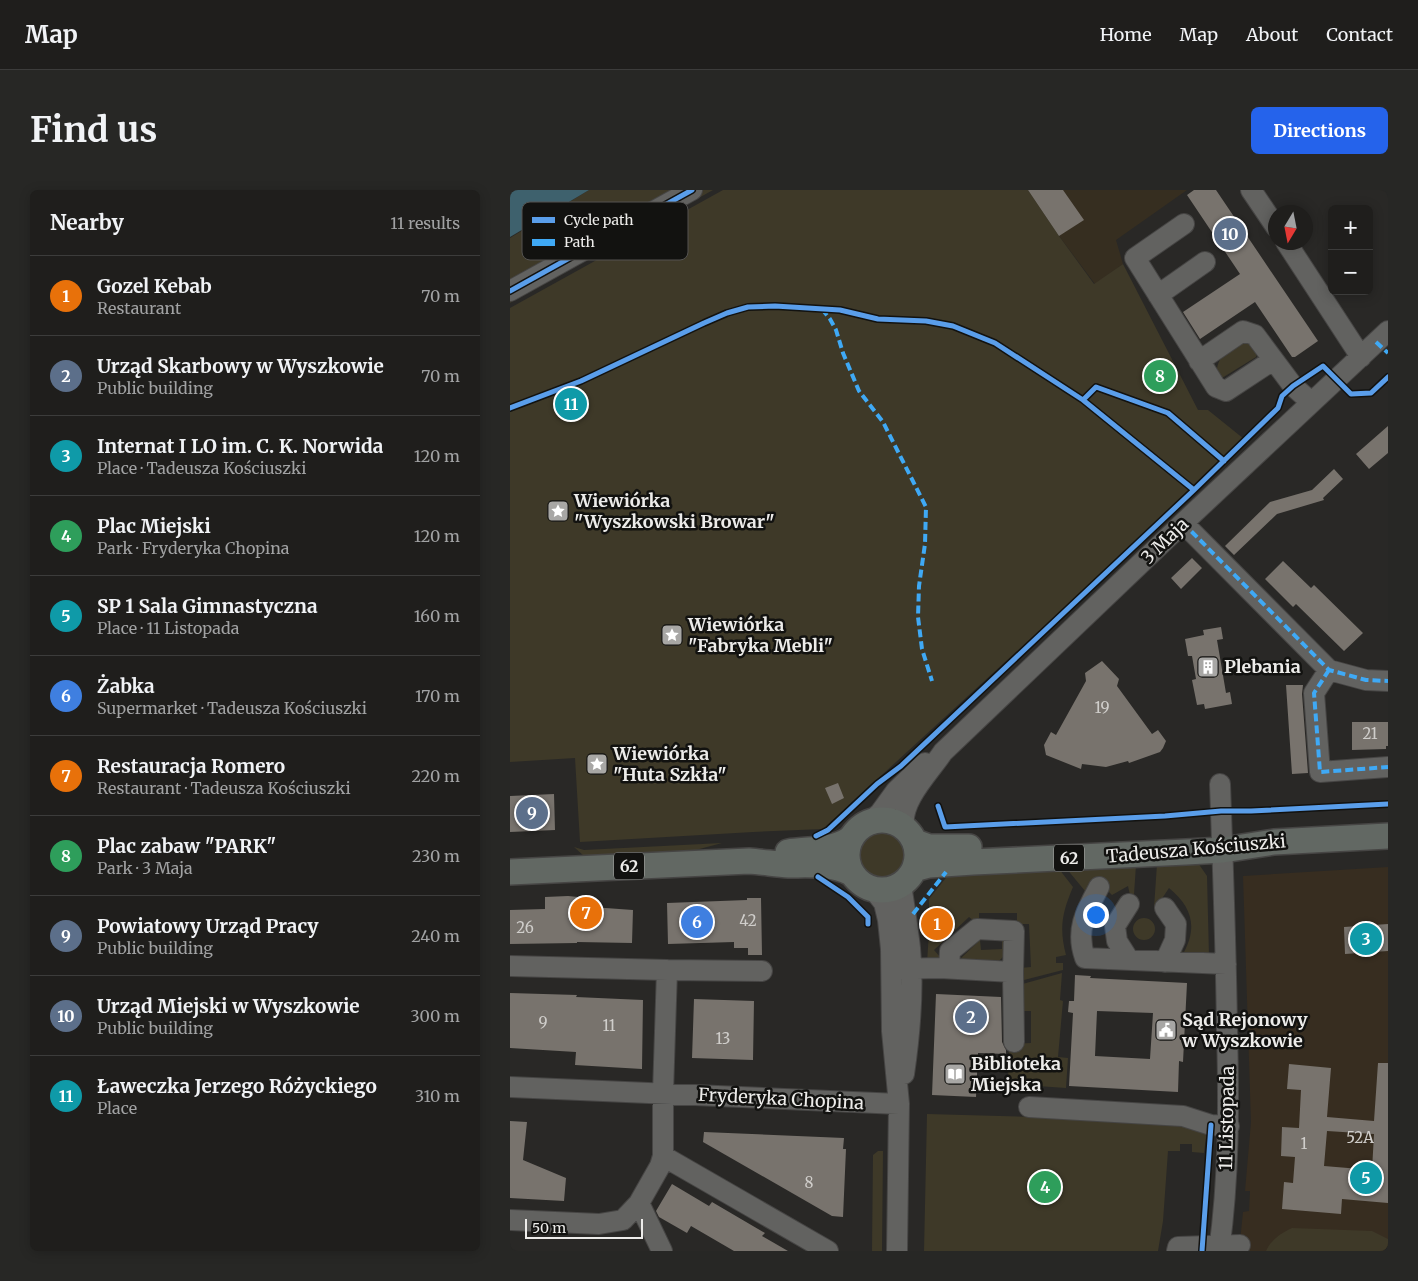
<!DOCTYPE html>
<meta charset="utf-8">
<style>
:root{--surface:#1f1e1c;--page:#272725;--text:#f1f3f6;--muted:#a1a2a3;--line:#3c3c3b;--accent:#2563eb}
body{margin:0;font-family:Merriweather,serif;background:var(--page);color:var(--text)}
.controls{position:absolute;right:15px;top:15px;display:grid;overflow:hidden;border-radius:8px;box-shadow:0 2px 12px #0003}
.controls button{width:45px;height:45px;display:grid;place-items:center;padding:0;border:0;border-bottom:1px solid var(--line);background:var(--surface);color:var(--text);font:25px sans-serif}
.compass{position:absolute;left:758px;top:15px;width:45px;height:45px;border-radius:50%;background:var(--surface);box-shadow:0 2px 12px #0003;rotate:190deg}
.scale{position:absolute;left:15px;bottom:12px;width:118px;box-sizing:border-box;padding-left:5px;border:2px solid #edecea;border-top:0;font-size:14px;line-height:18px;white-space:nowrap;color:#edecea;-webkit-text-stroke:4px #121210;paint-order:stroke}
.you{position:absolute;left:585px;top:724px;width:18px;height:18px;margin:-12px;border:4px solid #fff;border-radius:50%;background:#1a73e8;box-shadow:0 0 0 8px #1a73e833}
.badge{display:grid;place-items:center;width:32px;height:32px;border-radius:50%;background:var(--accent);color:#fff;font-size:16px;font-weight:700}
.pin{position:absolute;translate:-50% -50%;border:2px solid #fff;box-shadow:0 1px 5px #0006}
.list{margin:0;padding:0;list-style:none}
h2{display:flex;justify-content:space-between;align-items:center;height:65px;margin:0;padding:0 20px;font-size:21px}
h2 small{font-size:16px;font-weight:400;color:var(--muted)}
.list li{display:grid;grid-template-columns:32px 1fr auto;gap:15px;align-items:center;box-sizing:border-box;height:80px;padding:0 20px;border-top:1px solid var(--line)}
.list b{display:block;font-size:19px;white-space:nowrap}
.list p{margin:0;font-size:16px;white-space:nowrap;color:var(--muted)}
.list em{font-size:16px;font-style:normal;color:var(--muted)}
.map{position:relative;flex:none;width:878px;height:1061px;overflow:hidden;border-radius:8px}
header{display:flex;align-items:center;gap:30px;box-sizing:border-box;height:70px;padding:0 25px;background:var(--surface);border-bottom:1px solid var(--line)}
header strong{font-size:24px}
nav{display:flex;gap:28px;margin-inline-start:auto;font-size:18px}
.intro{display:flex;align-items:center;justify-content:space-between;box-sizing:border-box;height:120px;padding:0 30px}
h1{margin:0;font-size:35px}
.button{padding:12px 22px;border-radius:8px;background:var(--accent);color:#fff;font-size:18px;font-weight:700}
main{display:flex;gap:30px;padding:0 30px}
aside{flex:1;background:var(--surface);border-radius:8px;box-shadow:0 2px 12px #0003}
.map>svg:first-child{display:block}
</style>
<header>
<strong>Map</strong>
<nav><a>Home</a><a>Map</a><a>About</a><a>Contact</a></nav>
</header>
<div class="intro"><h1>Find us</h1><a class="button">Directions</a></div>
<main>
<aside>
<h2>Nearby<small>11 results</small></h2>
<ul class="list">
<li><span class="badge" style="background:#e8710a">1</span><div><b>Gozel Kebab</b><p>Restaurant</p></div><em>70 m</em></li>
<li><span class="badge" style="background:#5c6f8a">2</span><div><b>Urząd Skarbowy w Wyszkowie</b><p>Public building</p></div><em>70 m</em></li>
<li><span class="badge" style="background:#0f9aa8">3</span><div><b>Internat I LO im. C. K. Norwida</b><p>Place · Tadeusza Kościuszki</p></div><em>120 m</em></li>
<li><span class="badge" style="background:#2e9e5b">4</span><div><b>Plac Miejski</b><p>Park · Fryderyka Chopina</p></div><em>120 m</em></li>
<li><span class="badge" style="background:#0f9aa8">5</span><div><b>SP 1 Sala Gimnastyczna</b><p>Place · 11 Listopada</p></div><em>160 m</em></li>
<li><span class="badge" style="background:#3f7fe0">6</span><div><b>Żabka</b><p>Supermarket · Tadeusza Kościuszki</p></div><em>170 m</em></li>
<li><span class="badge" style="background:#e8710a">7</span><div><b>Restauracja Romero</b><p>Restaurant · Tadeusza Kościuszki</p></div><em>220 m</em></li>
<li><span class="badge" style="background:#2e9e5b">8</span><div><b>Plac zabaw &quot;PARK&quot;</b><p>Park · 3 Maja</p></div><em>230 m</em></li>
<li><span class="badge" style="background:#5c6f8a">9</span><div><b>Powiatowy Urząd Pracy</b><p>Public building</p></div><em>240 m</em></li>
<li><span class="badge" style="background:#5c6f8a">10</span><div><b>Urząd Miejski w Wyszkowie</b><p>Public building</p></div><em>300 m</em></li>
<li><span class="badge" style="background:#0f9aa8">11</span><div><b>Ławeczka Jerzego Różyckiego</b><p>Place</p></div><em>310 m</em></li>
</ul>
</aside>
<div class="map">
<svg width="878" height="1061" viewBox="0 0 878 1061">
<rect width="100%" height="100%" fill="#292826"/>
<path fill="#362e20" d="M518 0H677L606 50 613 74 585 94 549 46Z"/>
<path fill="#372d20" d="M878 677V1061H729L733 1022 739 1021 740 1001H735L741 932 733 686Z"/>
<path fill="#3e3928" d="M79 0H175L0 96V48Z
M190 0H203L0 113V105Z
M213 0H518L549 46 584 94 613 74 688 220H698L734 249 714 271 313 639 243 642 70 652 65 568 0 572V118Z
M736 152H738L747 163 746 167 712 188 707 179C709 164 722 157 736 152Z
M348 665a24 24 0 1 1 48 0a24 24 0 1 1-48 0Z
M212 653 182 661 74 666 64 657 74 660Z
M688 673 697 686 699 766 669 764 665 759 674 762C688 736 681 716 659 698L645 719 644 718 647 674Z
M626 675 623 719 618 696 602 705 585 688 575 701 556 678Z
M549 679 563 697C552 723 549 738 556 765L546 767V773H553V780L510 791V778L521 777 519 734H507V723H469V735L459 727 424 760 431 768 417 773 419 742H431V729L419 728V709L439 684Z
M623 739a11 11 0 1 1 22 0a11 11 0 1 1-22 0Z
M492 748H495C495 753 496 759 494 764 489 780 462 771 450 769L470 750 471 760 492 759Z
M552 783 550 810 553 811 548 867 558 868 556 898 498 894 499 854 521 853V821H510L509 795Z
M417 924 635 930 697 939 694 963 682 962V954H670V961H658L653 1031 648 1061H414Z
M368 961H373L372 1058V1061H362L363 965Z
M782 1038 862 1041 878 1049V1061H756C761 1050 771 1043 782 1038Z"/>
<path fill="#3e616d" d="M0 0H79L0 47Z"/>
<path fill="#78736d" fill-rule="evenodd" d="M518 0H553L574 30 549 46Z
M684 0H706L808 151 785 167H782L745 112 690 149 673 122 730 84 677 5Z
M878 236V263L859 279 846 264Z
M824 279 833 289 813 308 814 310 767 324 724 365 715 356 760 312 802 300Z
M682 368 692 378 671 399 661 388Z
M773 371 801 398 804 395 853 443 834 461 786 414 783 417 755 389Z
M711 437 713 449 707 450 716 503 720 502 722 514 695 519 694 514 687 515 682 490 686 489 682 466H678L675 449 694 445 693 440Z
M592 471 609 489 607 496 642 544 648 540 656 551 653 558 650 562 619 573 618 571 596 577 572 574 571 579 536 565 534 555 541 542 546 545 576 491 575 483Z
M776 495H793L792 504 798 583 782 584Z
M842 532H878V556H876V559L842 560Z
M328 593 334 608 322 614 315 598Z
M44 604 45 640 0 642V606Z
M58 706 68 707V716L123 720 122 753 67 752V753L0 754V720L35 719V707Z
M237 708H251L252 765H238V758H224V752L158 754 157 713 237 710Z
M878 734V761L835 764 834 737Z
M565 785 581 786 580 788 677 793 673 872 669 871 668 902 559 896 563 823 558 822 559 811H564ZM587 821 643 823 640 869 585 866Z
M0 803 67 805 66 807 133 810 132 879 65 875 66 862 0 858Z
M426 804 491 807 492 852 496 860V864L468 863 466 907 422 905Z
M184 809 244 811 243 870 182 868Z
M868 873H878V1013L832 1009 831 1024 772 1019 774 992 783 993 785 967 771 966 772 937 789 938 791 900 777 899 779 874 821 878 817 927 864 931ZM817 941 864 944 862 980 814 976Z
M0 931 17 932 13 970 56 988 54 1011 0 1008Z
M194 942 334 948 333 959H336L333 1027 322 1026 193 952Z
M162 994 199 1016 202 1012 255 1043 252 1046 278 1061H224L181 1036 177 1043 149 1027 146 1021Z"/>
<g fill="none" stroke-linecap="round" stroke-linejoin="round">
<g stroke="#464544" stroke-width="22">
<path id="minor" d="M741 0 766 37
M674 34 625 68 706 197 716 201 763 170
M776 52 851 167
M0 101 182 0
M648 105 695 72
M689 171 733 141 745 145 783 196 801 212
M673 333 819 480 856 490 878 491
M819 480 804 503 810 582 878 577
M360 632 370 623 386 601 415 573
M394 637C390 611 419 583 433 562L673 333 878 141
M589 697C576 721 565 740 575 768L716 774
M363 699 374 713 378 730 381 759 382 841 389 914 387 1061
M619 714 605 736 607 751 619 770
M655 772 665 750 666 734 655 718
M0 776 157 780 153 903V966L150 976 129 1013 113 1030 89 1034 0 1030
M382 779 430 778 503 782 504 741 467 739 440 761 439 778
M157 780 252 781
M503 782 504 852
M394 884C400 843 404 800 400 758 398 739 395 720 392 701L394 693
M0 897 389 914
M519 917 673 926 701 935 719 936
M153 966 318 1061
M129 1013 152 1061
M667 1061 668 1057 730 1055
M709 1061C719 988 719 915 717 841 716 759 713 677 710 594"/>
</g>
<g stroke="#464544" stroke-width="28">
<path id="major" d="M337 665a35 35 0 1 1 70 0a35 35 0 1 1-70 0Z
M405 652 419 657H459
M278 662C299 659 323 661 340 649
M404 679 419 675 463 672 676 662 713 660 764 652 878 646
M0 682 239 671C252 672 266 674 279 675 300 675 322 673 341 683"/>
</g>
<use href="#minor" stroke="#626260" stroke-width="20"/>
<use href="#major" stroke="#626863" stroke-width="25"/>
<path stroke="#3fa9f5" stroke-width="4" stroke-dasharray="8 4" stroke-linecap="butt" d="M312 119 320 129 326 140 333 163 349 201 373 232 416 317 415 354 409 396 408 427 412 459 422 491
M866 152 878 163
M673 333 819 480 856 490 878 491
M819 480 804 503 810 582 878 577
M403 724 436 682"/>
<g stroke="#121210" stroke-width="8">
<path id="cycleway" d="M0 101 182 0
M573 210 586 197 658 223 714 271
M0 218 71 191 194 133 217 123 238 117 265 116 330 120 368 129 416 131 443 136 485 153 573 210 684 300
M428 616 435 637 655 626 711 621H741L878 614
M306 646 318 640 367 594 391 576 684 300 768 218 772 206 783 196 813 176 841 204 861 203 878 187
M308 687 338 707 358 727V734
M692 1061 701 935"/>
</g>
<use href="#cycleway" stroke="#5a9eea" stroke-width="5"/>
</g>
<defs>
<g id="sight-square" transform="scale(1.125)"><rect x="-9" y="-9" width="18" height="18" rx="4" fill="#a8a7a5" stroke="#121210"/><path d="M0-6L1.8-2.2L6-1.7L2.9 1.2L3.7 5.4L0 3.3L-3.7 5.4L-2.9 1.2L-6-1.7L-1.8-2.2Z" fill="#fff"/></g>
<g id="building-square" transform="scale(1.125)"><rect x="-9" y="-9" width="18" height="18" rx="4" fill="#a8a7a5" stroke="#121210"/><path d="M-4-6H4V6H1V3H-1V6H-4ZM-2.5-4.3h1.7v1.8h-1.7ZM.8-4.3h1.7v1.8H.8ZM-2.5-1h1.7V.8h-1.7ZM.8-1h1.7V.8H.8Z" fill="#fff"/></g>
<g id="civic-square" transform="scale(1.125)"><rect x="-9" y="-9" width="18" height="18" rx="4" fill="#a8a7a5" stroke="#121210"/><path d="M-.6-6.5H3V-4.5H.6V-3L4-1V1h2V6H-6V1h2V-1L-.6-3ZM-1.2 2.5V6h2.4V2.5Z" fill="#fff"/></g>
<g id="library-square" transform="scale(1.125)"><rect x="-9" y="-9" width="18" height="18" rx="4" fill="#a8a7a5" stroke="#121210"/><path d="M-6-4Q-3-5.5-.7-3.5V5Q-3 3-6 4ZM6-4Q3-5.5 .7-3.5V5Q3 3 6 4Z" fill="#fff"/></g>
</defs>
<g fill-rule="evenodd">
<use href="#sight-square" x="48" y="321"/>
<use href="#sight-square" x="162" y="445"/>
<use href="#building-square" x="698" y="477"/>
<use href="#sight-square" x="87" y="574"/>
<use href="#civic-square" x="656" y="840"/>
<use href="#library-square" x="445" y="884"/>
</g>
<g text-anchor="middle" stroke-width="5" stroke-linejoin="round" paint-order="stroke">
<g font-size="15" fill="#d0cecb">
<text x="592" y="523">19</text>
<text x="860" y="549">21</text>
<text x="238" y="736">42</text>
<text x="15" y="743">26</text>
<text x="33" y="838">9</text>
<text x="99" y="841">11</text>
<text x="213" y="854">13</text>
<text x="850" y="953">52A</text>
<text x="794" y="959">1</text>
<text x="299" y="998">8</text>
</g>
<g fill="#121210" stroke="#ababa9" stroke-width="1">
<rect x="544" y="654.5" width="30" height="27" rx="4"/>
<rect x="104" y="662.5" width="30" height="27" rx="4"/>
</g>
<g font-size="16" font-weight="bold" fill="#edecea">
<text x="559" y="674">62</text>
<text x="119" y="682">62</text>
</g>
<g font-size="18" font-weight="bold" fill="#edecea" stroke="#121210" text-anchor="start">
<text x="64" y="317">Wiewiórka<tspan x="64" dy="21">"Wyszkowski Browar"</tspan></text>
<text x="178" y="441">Wiewiórka<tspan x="178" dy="21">"Fabryka Mebli"</tspan></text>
<text x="714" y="483">Plebania</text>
<text x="103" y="570">Wiewiórka<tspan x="103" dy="21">"Huta Szkła"</tspan></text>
<text x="672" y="836">Sąd Rejonowy<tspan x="672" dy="21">w Wyszkowie</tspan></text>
<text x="461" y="880">Biblioteka<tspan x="461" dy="21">Miejska</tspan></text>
</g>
<g font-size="18" fill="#edecea" stroke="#121210">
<text transform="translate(655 351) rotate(-44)" y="6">3 Maja</text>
<text transform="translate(686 659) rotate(-5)" y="6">Tadeusza Kościuszki</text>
<text transform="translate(271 909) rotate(3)" y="6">Fryderyka Chopina</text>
<text transform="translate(717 928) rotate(-89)" y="6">11 Listopada</text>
</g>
</g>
<rect x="12" y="12" width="166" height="58" rx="8" fill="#121210" stroke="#545351" stroke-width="1"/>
<rect x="22" y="27" width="23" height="6" fill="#5a9eea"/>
<rect x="22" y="49" width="23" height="7" fill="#3fa9f5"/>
<g font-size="14" fill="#edecea">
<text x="54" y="35">Cycle path</text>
<text x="54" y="57">Path</text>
</g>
</svg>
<div class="controls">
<button>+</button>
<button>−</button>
</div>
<svg class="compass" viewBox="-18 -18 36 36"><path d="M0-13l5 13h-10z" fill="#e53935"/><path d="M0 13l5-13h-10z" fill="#a1a2a3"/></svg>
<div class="scale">50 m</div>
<div class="you"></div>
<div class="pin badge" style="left:427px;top:734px;background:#e8710a">1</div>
<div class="pin badge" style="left:461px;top:827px;background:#5c6f8a">2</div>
<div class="pin badge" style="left:856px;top:749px;background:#0f9aa8">3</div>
<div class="pin badge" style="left:535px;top:997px;background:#2e9e5b">4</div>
<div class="pin badge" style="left:856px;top:988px;background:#0f9aa8">5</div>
<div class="pin badge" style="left:187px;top:732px;background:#3f7fe0">6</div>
<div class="pin badge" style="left:76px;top:723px;background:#e8710a">7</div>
<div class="pin badge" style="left:650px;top:186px;background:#2e9e5b">8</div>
<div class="pin badge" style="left:22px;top:623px;background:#5c6f8a">9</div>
<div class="pin badge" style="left:720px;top:44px;background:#5c6f8a">10</div>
<div class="pin badge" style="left:61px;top:214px;background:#0f9aa8">11</div>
</div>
</main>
